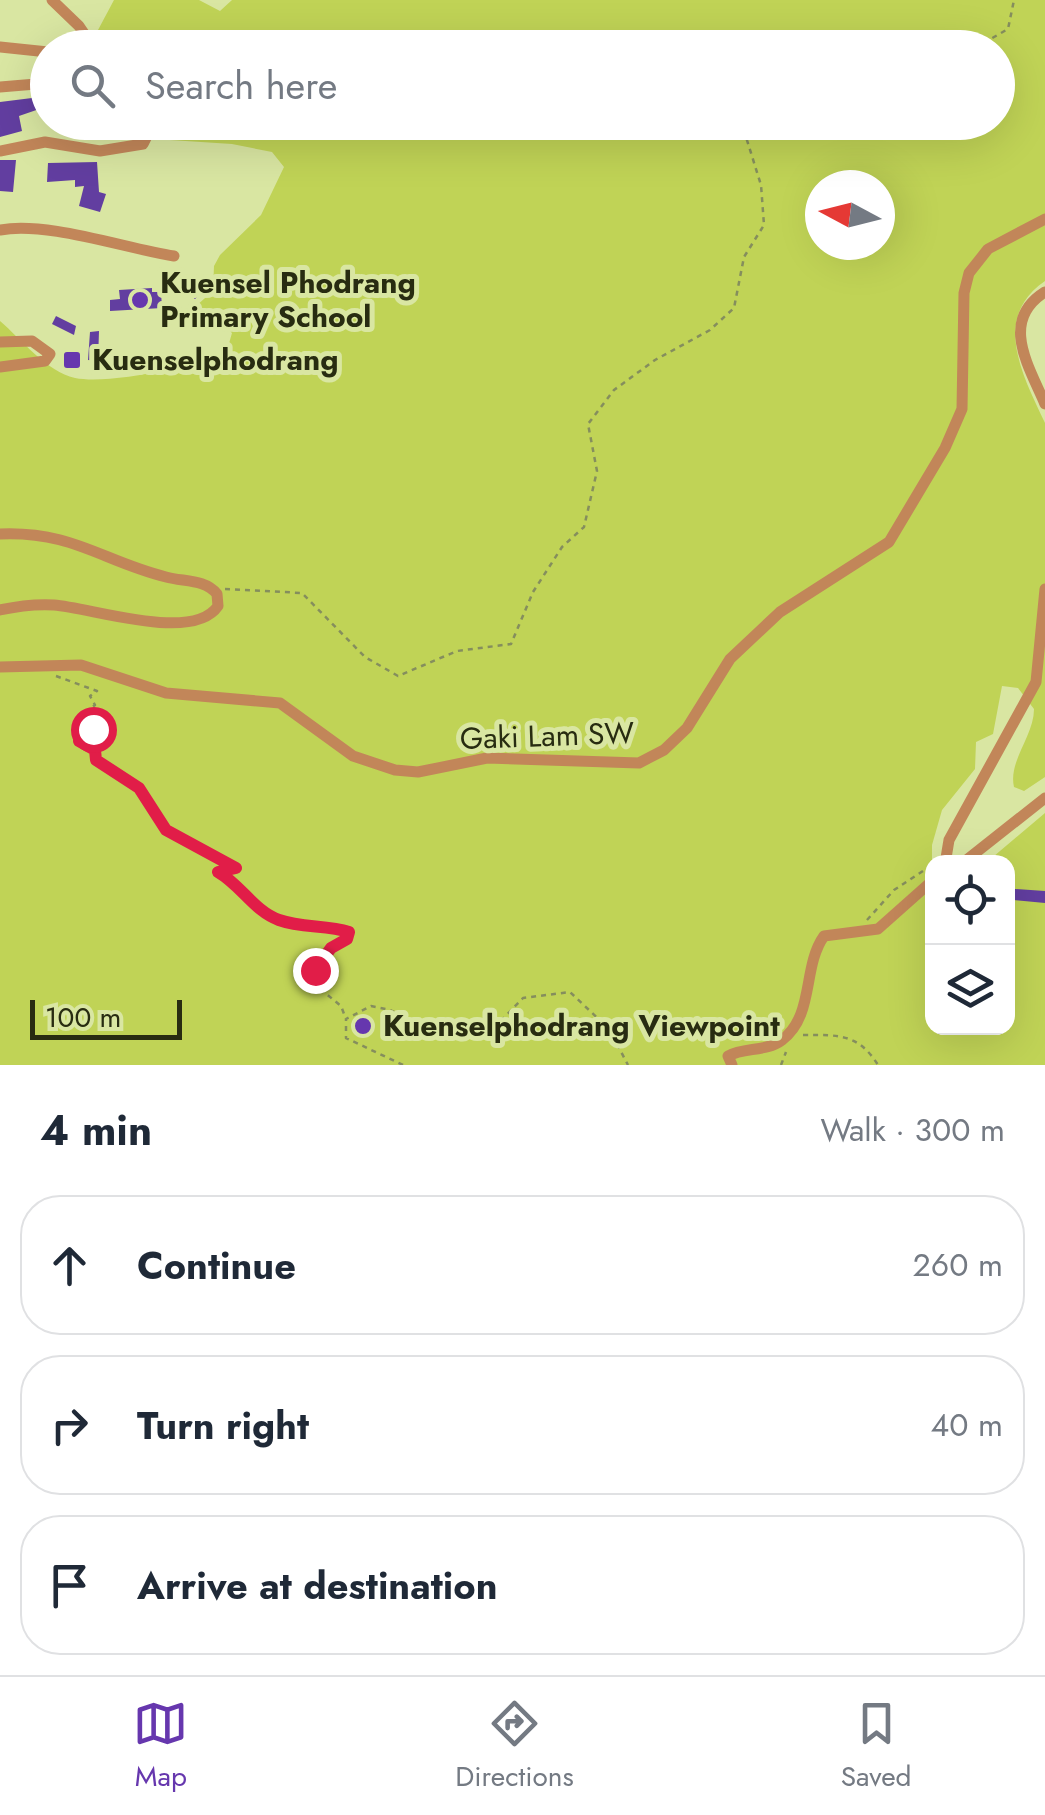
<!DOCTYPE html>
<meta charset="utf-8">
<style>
:root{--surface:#fff;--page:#f6f6f7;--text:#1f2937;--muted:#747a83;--line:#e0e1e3;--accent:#6637ae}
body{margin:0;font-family:Jost,sans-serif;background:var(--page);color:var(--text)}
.controls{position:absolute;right:30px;bottom:30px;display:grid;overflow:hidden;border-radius:20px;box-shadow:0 10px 40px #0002}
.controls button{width:90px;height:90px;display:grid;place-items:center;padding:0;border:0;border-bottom:2px solid var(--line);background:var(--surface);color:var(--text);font:50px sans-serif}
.compass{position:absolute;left:805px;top:170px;width:90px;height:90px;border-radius:50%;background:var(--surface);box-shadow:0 10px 40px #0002;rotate:277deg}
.scale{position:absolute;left:30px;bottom:25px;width:152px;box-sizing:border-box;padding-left:10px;border:5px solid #282c11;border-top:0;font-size:28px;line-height:35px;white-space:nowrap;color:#282c11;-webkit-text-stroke:8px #d9e6a2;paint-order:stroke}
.stop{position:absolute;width:30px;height:30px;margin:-22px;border:8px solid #e11d48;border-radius:50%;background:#fff}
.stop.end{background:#e11d48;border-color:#fff;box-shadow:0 2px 10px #0008}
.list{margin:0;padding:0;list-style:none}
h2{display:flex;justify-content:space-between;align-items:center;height:130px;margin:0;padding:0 40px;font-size:42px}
h2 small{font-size:32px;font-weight:400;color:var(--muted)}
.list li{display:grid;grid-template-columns:65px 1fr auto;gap:30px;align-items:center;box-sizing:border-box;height:140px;margin:0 20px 20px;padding:0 20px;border:2px solid var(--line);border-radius:40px}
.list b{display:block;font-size:38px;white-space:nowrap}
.list em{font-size:32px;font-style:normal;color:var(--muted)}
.icon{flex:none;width:55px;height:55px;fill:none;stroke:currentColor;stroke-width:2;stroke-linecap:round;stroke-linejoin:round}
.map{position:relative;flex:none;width:1045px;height:1065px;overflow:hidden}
.search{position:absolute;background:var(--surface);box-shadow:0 10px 40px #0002;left:30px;right:30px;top:30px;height:110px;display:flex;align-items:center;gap:25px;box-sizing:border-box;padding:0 35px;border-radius:55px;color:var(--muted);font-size:38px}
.sheet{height:610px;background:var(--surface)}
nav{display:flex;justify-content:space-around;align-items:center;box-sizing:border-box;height:140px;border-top:2px solid var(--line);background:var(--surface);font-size:28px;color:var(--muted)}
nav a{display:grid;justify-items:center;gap:5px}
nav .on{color:var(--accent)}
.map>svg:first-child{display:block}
</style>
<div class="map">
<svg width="1045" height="1065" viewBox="0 0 1045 1065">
<rect width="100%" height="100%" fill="#d9e6a2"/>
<path fill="#c0d356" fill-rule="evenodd" d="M114 0H199L220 11 232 0H1045V281C991 318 1023 376 1045 423V777L1024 791 1014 787C1008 761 1034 736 1034 709L1018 688 1002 686 993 734 976 742 975 769 942 810 932 845V1028H1008V862H987L1045 813V1065H0V321C21 339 47 372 75 378 110 385 201 366 228 347L232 333 219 321 201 318 196 306 213 291 214 266 220 255 261 215 284 167 272 152 232 144 170 140 112 123 998 122V48L99 47 98 30ZM820 185H880V245H820Z"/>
<path fill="#623ea0" d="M48 96V106L19 116 22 131 0 137V102Z
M0 160H16L13 192 0 191Z
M97 162 99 192 106 194 100 212 79 206 84 186 75 187V180L47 182 48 163Z
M177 269 198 296 195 299 171 278 169 274Z
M152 288V292H161L162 308 110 311V300L120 299 119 290Z
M56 316 76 326 74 335 52 324Z
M99 331 98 361 88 360 90 332Z
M1015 889 1045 891V903L1014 900Z"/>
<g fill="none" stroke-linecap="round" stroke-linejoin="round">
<path stroke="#858e5d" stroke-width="2.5" stroke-dasharray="5 5" stroke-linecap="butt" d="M975 48 1008 29 1014 0
M225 589 302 593 365 657 398 676 457 651 511 644 533 592 562 547 584 527 597 471 588 424 614 390 655 360 710 330 734 308 744 257 764 225 761 185 746 137 789 122
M56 676 97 691 90 696 95 705 82 715 96 728 86 731 79 741 95 750 102 765 139 788 166 830 236 868 218 872C241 885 254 911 279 920 301 928 327 925 349 932 341 951 314 955 313 983L341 1006 346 1019
M867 920 894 890 932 865
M803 1035C838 1035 858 1033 878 1065
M403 1065 346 1038V1019L371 1006 390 1010 436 1033 476 1034 494 1028 523 998 570 992 609 1029 628 1065
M781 1065 786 1052"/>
<path stroke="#c28659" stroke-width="11" d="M52 0 79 26 94 48
M0 47 48 52
M0 87 48 83
M0 151 45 142 100 151 143 144 149 132 142 122
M0 230C46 221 124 248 174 256
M1045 292C999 321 1029 366 1045 404
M0 342 32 341 50 354 45 361 0 367
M0 534C73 531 102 561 166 577 184 582 205 579 217 594L218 606C193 643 93 608 54 605 36 604 18 606 0 610
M0 667 81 665 166 693 280 703 353 756 395 770 418 772 487 758 639 763 664 750 687 728 730 659 780 612 889 542 945 448 962 409 964 293 969 273 988 249 1045 219
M951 862 946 858 949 840 1036 682 1045 589
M964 862 1045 798
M732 1065 728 1056C744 1047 766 1052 782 1040 815 1015 802 967 824 936L878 929 932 881"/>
</g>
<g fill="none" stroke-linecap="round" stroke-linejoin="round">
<path stroke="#e11d48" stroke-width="12" d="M93 729 79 741 95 750 96 760 139 788 166 830 236 868 218 872C241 885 254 911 279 920 301 928 327 925 349 932L347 939 331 948 315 970"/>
</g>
<g fill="#6637ae" stroke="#d9e6a2" stroke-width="4">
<circle cx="140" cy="300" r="10"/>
<rect x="62" y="350" width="20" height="20" rx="5"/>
<circle cx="363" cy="1026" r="10"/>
</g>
<g text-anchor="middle" stroke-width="10" stroke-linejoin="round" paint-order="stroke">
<g font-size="30" font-weight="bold" fill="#282c11" stroke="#d9e6a2" text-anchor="start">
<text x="160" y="293">Kuensel Phodrang<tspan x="160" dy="34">Primary School</tspan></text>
<text x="92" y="370">Kuenselphodrang</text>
<text x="383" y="1036">Kuenselphodrang Viewpoint</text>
</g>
<g font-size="30" fill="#282c11" stroke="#d9e6a2">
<text transform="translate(547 736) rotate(-2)" y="10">Gaki Lam SW</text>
</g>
</g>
</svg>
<div class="controls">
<button><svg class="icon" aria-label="locate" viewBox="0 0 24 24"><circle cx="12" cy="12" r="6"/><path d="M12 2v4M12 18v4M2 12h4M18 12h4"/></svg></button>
<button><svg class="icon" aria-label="layers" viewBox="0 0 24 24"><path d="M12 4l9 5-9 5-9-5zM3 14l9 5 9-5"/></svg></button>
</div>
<svg class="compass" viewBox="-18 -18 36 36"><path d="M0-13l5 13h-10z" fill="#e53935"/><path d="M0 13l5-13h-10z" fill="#747a83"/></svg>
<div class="scale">100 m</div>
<div class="stop" style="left:93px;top:729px"></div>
<div class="stop end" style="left:315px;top:970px"></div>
<div class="search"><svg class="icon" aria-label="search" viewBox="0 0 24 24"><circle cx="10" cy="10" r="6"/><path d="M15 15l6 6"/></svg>Search here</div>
</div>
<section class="sheet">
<h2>4 min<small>Walk · 300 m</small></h2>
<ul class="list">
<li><svg class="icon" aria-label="ahead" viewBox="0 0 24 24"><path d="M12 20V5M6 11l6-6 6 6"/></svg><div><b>Continue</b></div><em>260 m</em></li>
<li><svg class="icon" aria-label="right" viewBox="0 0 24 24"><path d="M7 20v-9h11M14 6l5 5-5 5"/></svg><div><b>Turn right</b></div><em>40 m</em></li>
<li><svg class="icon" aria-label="arrive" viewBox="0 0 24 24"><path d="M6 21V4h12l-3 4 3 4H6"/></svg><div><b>Arrive at destination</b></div></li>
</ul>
</section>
<nav>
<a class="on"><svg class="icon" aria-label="map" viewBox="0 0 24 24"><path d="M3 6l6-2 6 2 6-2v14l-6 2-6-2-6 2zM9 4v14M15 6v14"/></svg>Map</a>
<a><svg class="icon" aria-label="directions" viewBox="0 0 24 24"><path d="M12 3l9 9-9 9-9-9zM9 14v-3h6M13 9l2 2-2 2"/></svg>Directions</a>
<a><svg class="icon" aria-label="saved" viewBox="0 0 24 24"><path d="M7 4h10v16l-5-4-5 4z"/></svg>Saved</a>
</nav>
